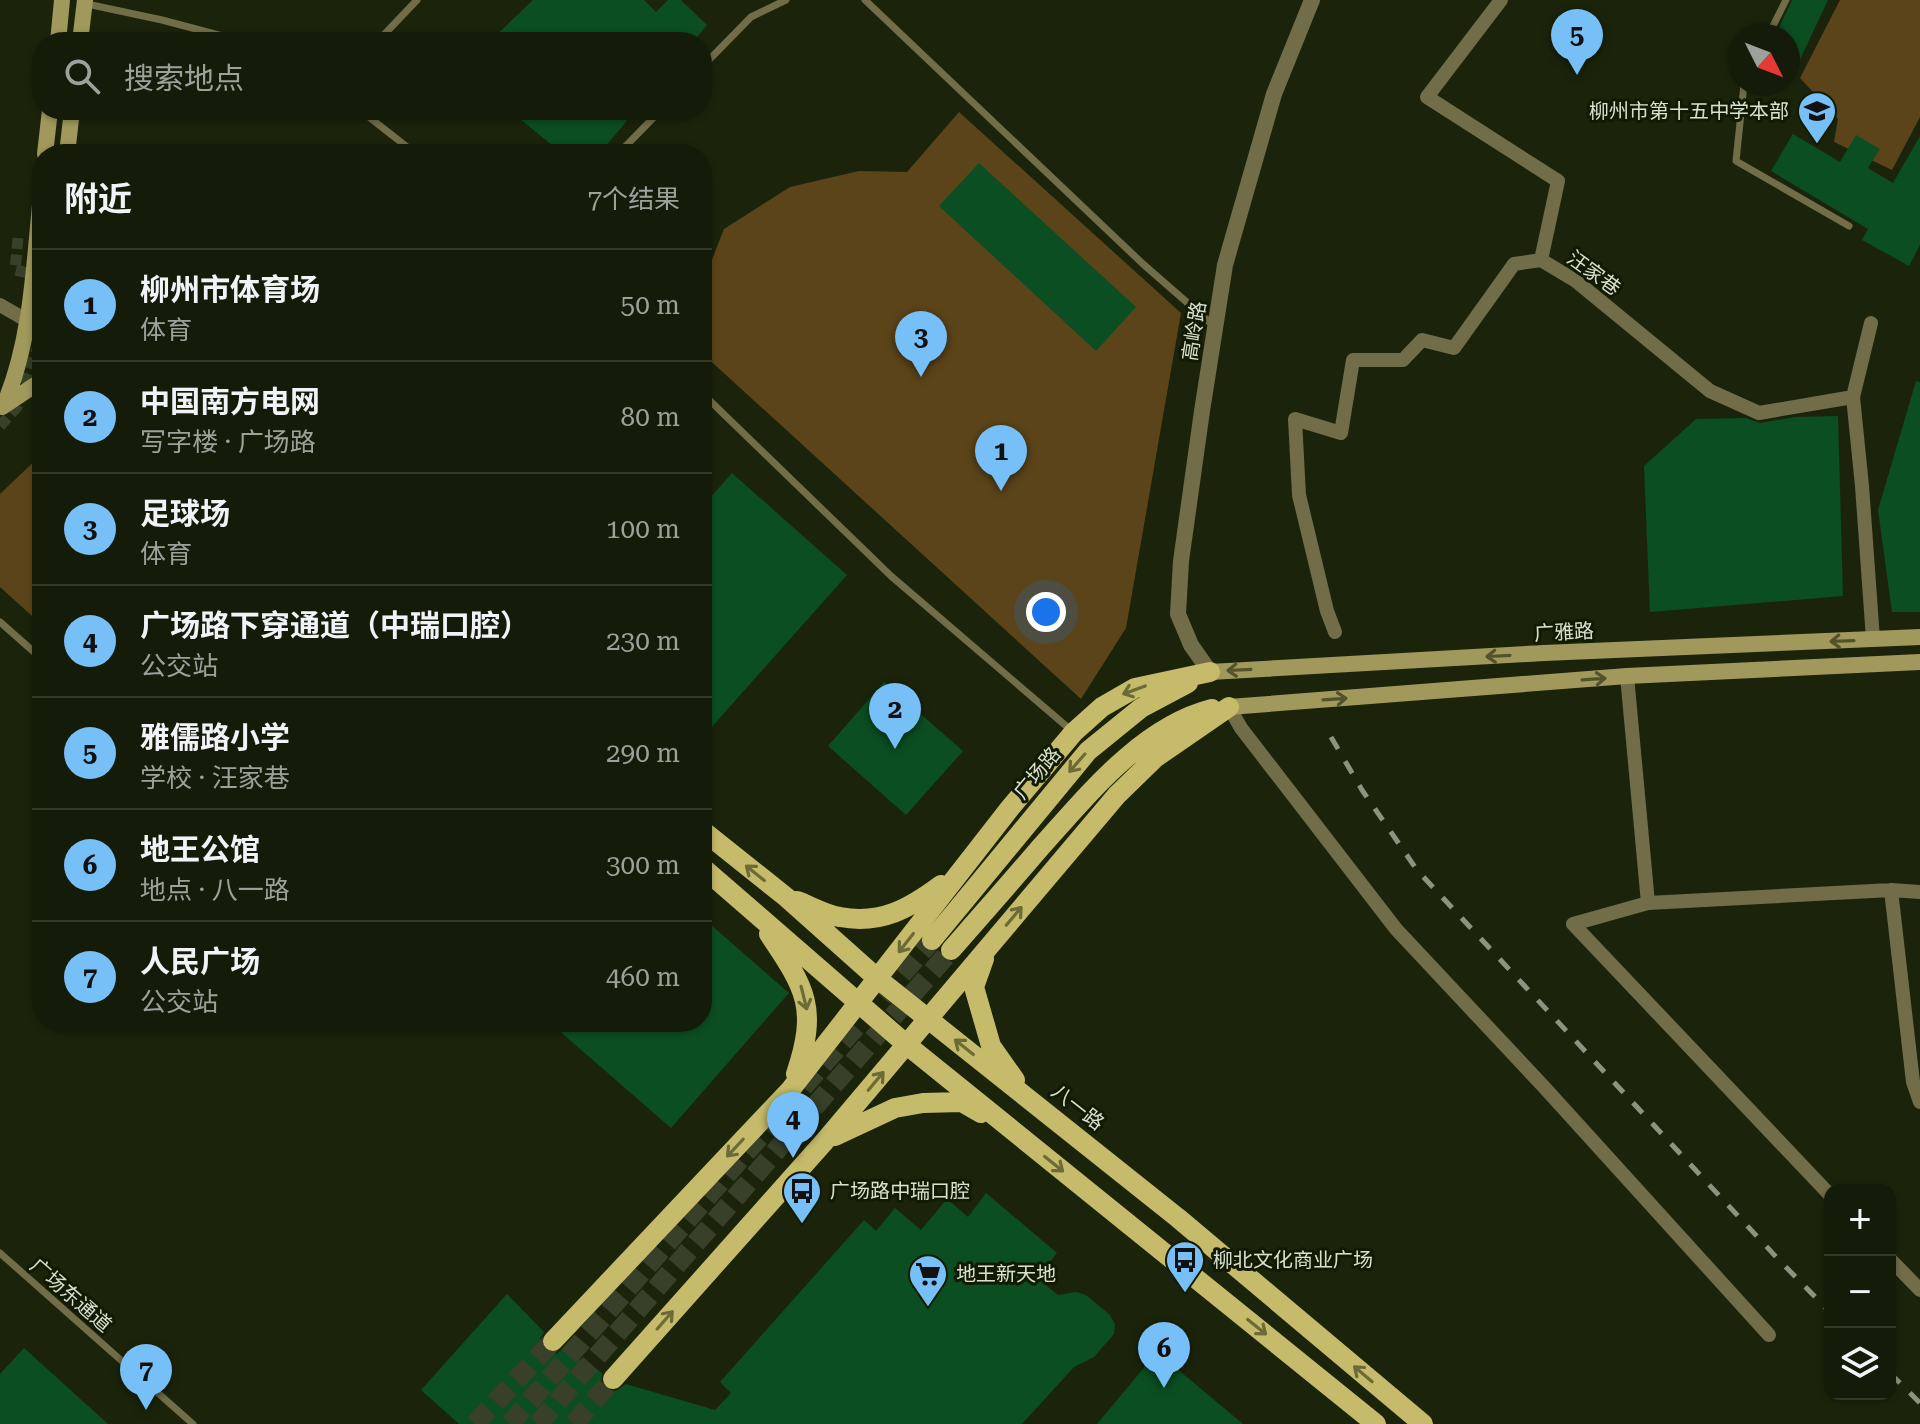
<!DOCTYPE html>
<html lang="zh">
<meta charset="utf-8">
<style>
:root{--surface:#141b08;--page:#212816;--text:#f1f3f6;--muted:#9da19c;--line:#333929;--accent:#76c0f7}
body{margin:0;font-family:"Roboto Serif","Noto Sans SC",serif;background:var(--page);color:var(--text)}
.controls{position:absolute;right:24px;bottom:24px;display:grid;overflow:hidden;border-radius:16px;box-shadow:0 2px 6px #0004}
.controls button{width:72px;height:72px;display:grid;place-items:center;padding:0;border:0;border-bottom:2px solid var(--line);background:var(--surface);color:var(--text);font:40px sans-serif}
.compass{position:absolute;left:1728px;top:24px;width:72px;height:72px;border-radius:50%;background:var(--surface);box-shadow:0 2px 6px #0004;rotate:132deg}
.you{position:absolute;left:1046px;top:612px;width:28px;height:28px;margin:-20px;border:6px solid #fff;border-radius:50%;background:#1a73e8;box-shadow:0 0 0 12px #1a73e833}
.badge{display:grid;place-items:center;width:52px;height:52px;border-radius:50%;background:var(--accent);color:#111;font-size:26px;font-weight:700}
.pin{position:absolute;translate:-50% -66px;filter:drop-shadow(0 2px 4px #0008)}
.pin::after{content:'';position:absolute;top:42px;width:28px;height:24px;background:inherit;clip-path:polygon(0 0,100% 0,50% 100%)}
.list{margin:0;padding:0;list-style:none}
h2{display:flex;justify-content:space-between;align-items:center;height:104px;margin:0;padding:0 32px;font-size:34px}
h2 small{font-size:26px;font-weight:400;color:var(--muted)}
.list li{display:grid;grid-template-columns:52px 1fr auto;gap:24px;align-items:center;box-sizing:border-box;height:112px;padding:0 32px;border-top:2px solid var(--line)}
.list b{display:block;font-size:30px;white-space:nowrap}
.list p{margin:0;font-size:26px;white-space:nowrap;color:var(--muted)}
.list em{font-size:26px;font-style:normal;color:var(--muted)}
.icon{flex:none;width:44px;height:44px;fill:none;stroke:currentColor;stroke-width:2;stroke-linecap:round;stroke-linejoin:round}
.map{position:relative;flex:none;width:1920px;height:1424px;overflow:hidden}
.search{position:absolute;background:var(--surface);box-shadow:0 2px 6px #0004;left:32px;top:32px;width:680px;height:88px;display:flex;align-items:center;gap:20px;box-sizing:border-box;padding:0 28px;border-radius:32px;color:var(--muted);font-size:30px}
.panel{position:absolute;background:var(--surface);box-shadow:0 2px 6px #0004;left:32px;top:144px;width:680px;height:888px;border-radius:32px}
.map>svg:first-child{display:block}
</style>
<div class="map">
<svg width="1920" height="1424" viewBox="0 0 1920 1424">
<rect width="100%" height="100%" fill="#1b240b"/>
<path fill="#5b4419" d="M1840 0H1920V117L1892 170 1834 142 1838 119 1800 78Z
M959 112 1181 313 1126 628 1081 699 703 354 702 285 724 229 790 187 859 171 907 172Z
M42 454V625L0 587V494Z"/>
<path fill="#0b4e21" d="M533 0H644L656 12 668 0H681L707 25 693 42H489Z
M1792 0H1828L1788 85V36H1775Z
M509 110H636L599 154H563Z
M1793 134 1840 162 1856 135 1880 149 1868 168 1893 183 1920 136V245L1909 266 1862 240 1868 229 1771 171Z
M979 163 1136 307 1096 351 939 206Z
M1916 381 1920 382V612H1892L1878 510Z
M1838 416 1843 596 1650 612 1644 466 1696 419 1746 418 1760 423 1795 417Z
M732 473 847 575 702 738V507Z
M884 682 963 751 906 815 828 746Z
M702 917 789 993 671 1128 549 1022H702Z
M986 1193 1057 1253 1037 1278 1058 1295 1076 1292 1086 1295 1109 1314 1115 1324 1114 1334 1094 1357 1074 1367 1022 1424H459L421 1390 507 1294 544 1332 540 1339 544 1350 556 1354 563 1349 602 1373 601 1382 605 1389 616 1391 626 1384 715 1410 731 1393 720 1382 864 1220 876 1231 895 1208 921 1230 947 1199 968 1217Z
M24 1348 108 1424H0V1374Z
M1157 1352 1243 1424H1097Z"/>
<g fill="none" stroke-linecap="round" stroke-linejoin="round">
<path stroke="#384029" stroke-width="11" stroke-dasharray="11 5.5" stroke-linecap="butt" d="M18 238 15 270 42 276
M0 426 17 407 42 334"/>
<path stroke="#384029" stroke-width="20" stroke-dasharray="20 10" stroke-linecap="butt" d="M803 1087 932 940
M475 1424 553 1341
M510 1424 782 1111
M538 1424 951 950
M574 1424 613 1379"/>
<path stroke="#716d48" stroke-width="7" d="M865 0 1143 264 1214 326
M87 4 162 20 245 42
M1768 36 1786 0
M377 42 417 0
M702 67 751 17 786 0
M1744 84 1736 161 1849 226
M360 110 416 154
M618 154 661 110
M702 393 891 576 1072 731
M0 622 42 659
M0 1253 193 1424"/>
<path stroke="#716d48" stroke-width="14" d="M1501 0 1427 97 1558 181 1541 260 1576 281 1710 391 1759 413 1853 397
M0 305 26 320 37 323 42 321
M1871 323 1853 397 1862 486 1873 639
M1335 632 1327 611 1299 495 1295 419 1341 433 1353 360H1403L1422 340 1454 348 1514 264 1541 260
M1627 676 1648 903 1573 924 1830 1195
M1229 707 1241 728 1396 929 1544 1087 1769 1335
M1891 890 1913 1082 1920 1102
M1648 903 1891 890 1920 892
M1890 1259 1920 1290"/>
<path stroke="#716d48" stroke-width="16" d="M1210 672 1191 645 1178 614 1181 561 1202 411 1225 265 1274 94 1312 0"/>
<path stroke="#a0995b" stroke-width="16" d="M58 42 62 0
M80 42 85 0
M45 154 50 110
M67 154 72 110
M4 405C33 337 34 258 42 185
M2 407 35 385 42 384
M1210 672 1544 653 1920 637
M1229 707 1627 676 1920 662"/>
<path stroke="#c5bb6a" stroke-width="20" d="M702 830 786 897 878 979 1178 1218 1423 1424
M702 867 907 1045 1376 1424
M797 901C811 906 826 915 840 917 881 925 910 908 941 885
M769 934C806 989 818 1008 796 1074
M932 940 1088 751 1141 708 1188 683
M951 950C980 917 1010 883 1039 849 1086 797 1141 727 1212 709
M984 959 974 987 991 1046 1015 1080
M835 1136 895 1108 923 1103 962 1102 981 1113
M553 1341 791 1089 1010 808 1074 732 1102 707 1135 688 1210 672
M613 1379 824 1142 1117 795 1155 758 1229 707"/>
<path stroke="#8c9481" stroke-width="5" stroke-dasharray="14 14" stroke-linecap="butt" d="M1331 737 1362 790 1417 870 1778 1259 1830 1312
M1890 1373 1920 1403"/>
</g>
<defs><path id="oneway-shaft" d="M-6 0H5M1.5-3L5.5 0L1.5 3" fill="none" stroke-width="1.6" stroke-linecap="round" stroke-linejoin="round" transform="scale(2)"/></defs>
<g stroke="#52532b">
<use href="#oneway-shaft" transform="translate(1842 641) rotate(178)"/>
<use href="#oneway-shaft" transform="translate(1498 656) rotate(177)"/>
<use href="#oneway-shaft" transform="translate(1239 670) rotate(177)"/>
<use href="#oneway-shaft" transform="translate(1594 679) rotate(-4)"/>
<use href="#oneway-shaft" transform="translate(1335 699) rotate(-4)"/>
</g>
<g stroke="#6c6a36">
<use href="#oneway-shaft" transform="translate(1134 690) rotate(160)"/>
<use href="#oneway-shaft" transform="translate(1077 763) rotate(131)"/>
<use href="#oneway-shaft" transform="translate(755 873) rotate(-141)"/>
<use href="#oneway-shaft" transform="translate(1014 916) rotate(-50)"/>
<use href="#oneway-shaft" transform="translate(906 943) rotate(128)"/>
<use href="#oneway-shaft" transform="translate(804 998) rotate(76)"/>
<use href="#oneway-shaft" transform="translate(964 1047) rotate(-141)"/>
<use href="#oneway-shaft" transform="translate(876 1081) rotate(-50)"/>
<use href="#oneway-shaft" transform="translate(735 1148) rotate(133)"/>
<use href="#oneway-shaft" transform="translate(1054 1164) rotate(39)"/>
<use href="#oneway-shaft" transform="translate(665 1320) rotate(-49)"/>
<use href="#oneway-shaft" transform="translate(1257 1327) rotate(39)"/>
<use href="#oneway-shaft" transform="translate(1363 1374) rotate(-140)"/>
</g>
<defs>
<g id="school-pin" transform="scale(2)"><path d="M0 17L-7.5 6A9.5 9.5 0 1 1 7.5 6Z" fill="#76c0f7" stroke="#121a03"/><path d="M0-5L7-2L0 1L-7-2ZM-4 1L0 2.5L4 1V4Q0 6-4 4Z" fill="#111"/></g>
<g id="bus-pin" transform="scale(2)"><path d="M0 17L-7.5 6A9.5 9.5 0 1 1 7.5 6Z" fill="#76c0f7" stroke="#121a03"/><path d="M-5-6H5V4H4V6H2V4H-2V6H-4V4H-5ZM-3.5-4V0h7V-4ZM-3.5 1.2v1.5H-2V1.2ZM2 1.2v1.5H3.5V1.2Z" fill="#111"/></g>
<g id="supermarket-pin" transform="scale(2)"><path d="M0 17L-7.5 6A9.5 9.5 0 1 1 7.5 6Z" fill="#76c0f7" stroke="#121a03"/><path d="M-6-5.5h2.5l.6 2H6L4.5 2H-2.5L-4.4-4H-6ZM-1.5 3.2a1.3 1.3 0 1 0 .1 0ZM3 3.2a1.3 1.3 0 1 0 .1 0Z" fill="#111"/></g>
</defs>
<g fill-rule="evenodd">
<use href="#school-pin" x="1817" y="111"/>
<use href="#bus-pin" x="802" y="1191"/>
<use href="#bus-pin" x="1185" y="1260"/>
<use href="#supermarket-pin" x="928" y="1274"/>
</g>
<g text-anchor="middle" stroke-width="6" stroke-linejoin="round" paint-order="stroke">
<g font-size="20" fill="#d9e0d0" stroke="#121a03" text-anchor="start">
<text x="1789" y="118" text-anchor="end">柳州市第十五中学本部</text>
<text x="830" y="1198">广场路中瑞口腔</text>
<text x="1213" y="1267">柳北文化商业广场</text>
<text x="956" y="1281">地王新天地</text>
</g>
<g font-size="20" fill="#d9e0d0" stroke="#121a03">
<text transform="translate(1594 273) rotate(36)" y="7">汪家巷</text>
<text transform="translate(1194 331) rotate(-81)" y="7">高岭路</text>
<text transform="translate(1564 632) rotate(-3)" y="7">广雅路</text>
<text transform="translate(1037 773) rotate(-50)" y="7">广场路</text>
<text transform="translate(1078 1107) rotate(38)" y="7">八一路</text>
<text transform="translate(71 1295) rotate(41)" y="7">广场东通道</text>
</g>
</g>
</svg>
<div class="controls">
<button>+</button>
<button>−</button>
<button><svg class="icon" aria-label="layers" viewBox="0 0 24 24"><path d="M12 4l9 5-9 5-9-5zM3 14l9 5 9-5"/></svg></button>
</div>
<svg class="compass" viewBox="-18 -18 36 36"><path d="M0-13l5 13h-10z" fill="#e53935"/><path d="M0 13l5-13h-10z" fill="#9da19c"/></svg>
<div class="you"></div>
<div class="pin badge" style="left:1001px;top:491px">1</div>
<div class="pin badge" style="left:895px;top:749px">2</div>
<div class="pin badge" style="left:921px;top:377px">3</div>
<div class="pin badge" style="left:793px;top:1158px">4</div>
<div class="pin badge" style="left:1577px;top:75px">5</div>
<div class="pin badge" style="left:1164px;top:1388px">6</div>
<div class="pin badge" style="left:146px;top:1410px">7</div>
<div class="search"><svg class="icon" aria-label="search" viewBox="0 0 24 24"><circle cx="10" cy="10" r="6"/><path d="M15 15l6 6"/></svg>搜索地点</div>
<section class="panel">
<h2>附近<small>7个结果</small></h2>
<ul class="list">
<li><span class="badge">1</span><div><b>柳州市体育场</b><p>体育</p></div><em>50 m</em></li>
<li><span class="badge">2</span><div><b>中国南方电网</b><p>写字楼 · 广场路</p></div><em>80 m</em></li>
<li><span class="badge">3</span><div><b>足球场</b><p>体育</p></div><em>100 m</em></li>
<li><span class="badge">4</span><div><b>广场路下穿通道（中瑞口腔）</b><p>公交站</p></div><em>230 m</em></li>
<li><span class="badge">5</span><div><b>雅儒路小学</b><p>学校 · 汪家巷</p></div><em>290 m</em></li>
<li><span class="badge">6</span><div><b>地王公馆</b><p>地点 · 八一路</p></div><em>300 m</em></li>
<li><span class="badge">7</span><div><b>人民广场</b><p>公交站</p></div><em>460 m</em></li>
</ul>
</section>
</div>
